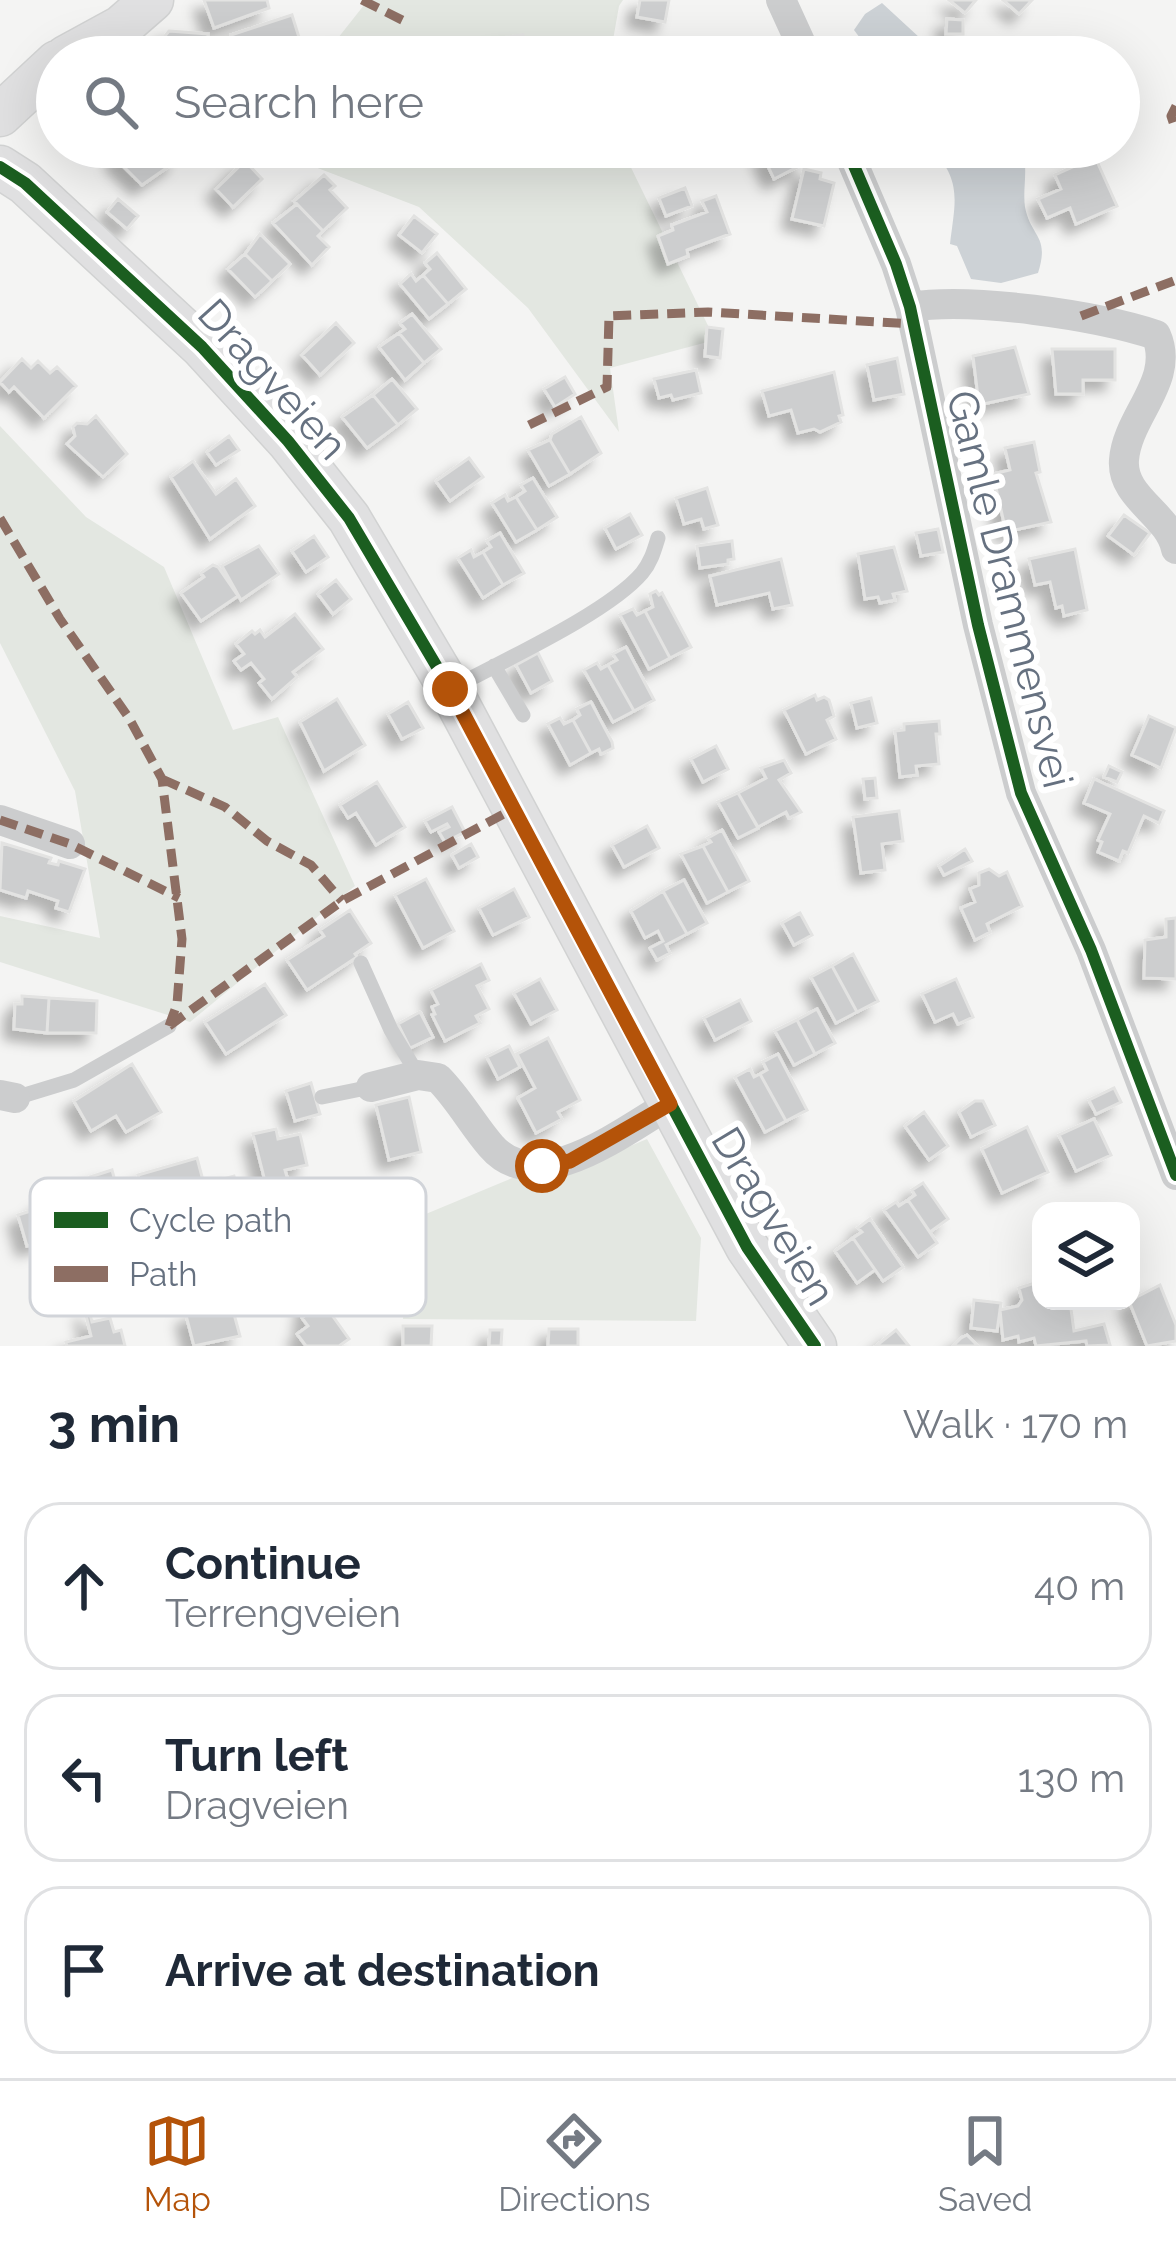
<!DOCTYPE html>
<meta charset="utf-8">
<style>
:root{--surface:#fff;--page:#f2f2f3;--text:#1f2937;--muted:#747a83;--line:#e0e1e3;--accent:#b45309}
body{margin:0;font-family:Raleway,sans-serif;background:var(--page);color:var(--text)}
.controls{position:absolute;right:36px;bottom:36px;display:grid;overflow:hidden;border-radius:24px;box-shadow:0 12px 48px #0002}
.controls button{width:108px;height:108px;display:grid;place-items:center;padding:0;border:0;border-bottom:3px solid var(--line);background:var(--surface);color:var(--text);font:60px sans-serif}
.stop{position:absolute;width:36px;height:36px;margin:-27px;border:9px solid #b45309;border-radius:50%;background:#fff}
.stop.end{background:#b45309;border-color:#fff;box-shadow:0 3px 12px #0008}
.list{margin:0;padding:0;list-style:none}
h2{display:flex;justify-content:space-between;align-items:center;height:156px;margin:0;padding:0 48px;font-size:51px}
h2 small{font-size:39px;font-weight:400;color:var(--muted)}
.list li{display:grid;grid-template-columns:78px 1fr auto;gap:36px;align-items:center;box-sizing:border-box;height:168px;margin:0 24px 24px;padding:0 24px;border:3px solid var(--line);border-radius:36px}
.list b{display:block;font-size:45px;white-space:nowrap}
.list p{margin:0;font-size:39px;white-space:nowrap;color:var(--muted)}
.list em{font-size:39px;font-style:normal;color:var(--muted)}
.icon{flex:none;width:66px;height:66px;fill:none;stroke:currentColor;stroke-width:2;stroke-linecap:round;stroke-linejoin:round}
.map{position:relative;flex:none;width:1176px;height:1346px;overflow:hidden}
.search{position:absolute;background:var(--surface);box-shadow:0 12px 48px #0002;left:36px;right:36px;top:36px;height:132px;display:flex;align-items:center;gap:30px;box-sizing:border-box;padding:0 42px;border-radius:66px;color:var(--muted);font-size:45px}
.sheet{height:732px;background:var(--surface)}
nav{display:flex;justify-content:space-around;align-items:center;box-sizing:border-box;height:168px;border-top:3px solid var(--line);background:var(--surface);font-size:33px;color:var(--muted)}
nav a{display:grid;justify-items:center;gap:6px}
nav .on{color:var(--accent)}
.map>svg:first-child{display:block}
</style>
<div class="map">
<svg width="1176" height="1346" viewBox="0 0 1176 1346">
<defs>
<filter id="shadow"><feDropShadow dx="-10" dy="10" stdDeviation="6" flood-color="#0004"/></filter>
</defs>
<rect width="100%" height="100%" fill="#f4f4f3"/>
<path fill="#e3e7e1" d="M368 0H623L619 6 610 57H323Z
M263 147H621L715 340 610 368 619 432 528 308 419 207Z
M0 426 86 517 164 567 233 730 278 717 355 886 190 1022 0 962V916L100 938 75 791 0 643Z
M647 1139 701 1238 696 1321 403 1319 409 1221 517 1176 547 1181Z"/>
<path fill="#cdd2d6" d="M882 3 933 50 936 57H874L854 30 865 14Z
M930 147H997L999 153 1025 165C1026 179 1023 194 1025 207 1031 238 1050 235 1038 273L1001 283 971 279 957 246 950 244C955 201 963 181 930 147Z"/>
<path fill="#cdcecf" stroke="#e3e3e2" stroke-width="3" filter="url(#shadow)" d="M204 0H267L269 8 214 28Z
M640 0H669L665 22 637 17Z
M949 0H976L965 13Z
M1003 0H1032L1019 14Z
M292 15 302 47 279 55 274 40 260 44 264 57H237L231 35Z
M947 19 963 20V34H946Z
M169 31 208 34 206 57H148Z
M523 35 528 57H495L494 39Z
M347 37 353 57H323L319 45Z
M470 44 472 57H459L457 46Z
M119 147H165L178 160 142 185 115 158 123 151Z
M780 147H794L803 164 774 179 763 156Z
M1095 157 1117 206 1076 224 1070 208 1047 218 1038 199 1061 189 1055 175Z
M245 161 262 179 233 207 216 189Z
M804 169 821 173 820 179 834 183 824 226 792 219Z
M324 175 335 186 330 190 347 208 323 231 294 201Z
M685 188 692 206 666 216 659 198Z
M716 196 730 234 687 250 688 256 668 264 658 236 673 230 672 225 707 212 702 201Z
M118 199 138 216 127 229 107 212Z
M297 204 323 231 318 236 329 247 312 265 273 223Z
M414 216 437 234 422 253 399 235Z
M260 234 290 264 272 281 245 254Z
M437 253 466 289 448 304 423 275 430 269 425 263Z
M245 254 272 281 255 297 228 269Z
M411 274 416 281 423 275 448 304 429 319 400 284Z
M412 314 441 349 424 363 399 333 405 329 400 323Z
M336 323 354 343 320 375 302 355Z
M707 327 723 329 720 358 705 356Z
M399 333 424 363 405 380 379 347Z
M1015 347 1029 394 979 405 973 356Z
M1052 349H1115V380H1083V394H1056Z
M897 358 904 394 874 400 867 365Z
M22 359 31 368 38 361 50 373 57 367 76 386 44 418 14 387 9 392 0 382Z
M696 370 701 393 673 400 671 395 659 398 654 379Z
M834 372 843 415 839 416 841 422 820 432 814 429 798 433 791 410 769 416 762 391Z
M565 377 575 394 555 407 544 389Z
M392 379 417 409 398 425 373 395Z
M373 395 398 425 367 448 342 417Z
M96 416 127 454 103 477 67 444 75 436 73 427 77 423 87 424Z
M581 417 601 453 570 474 550 440 552 434Z
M229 436 239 450 216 465 207 452Z
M550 440 570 474 549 486 528 450Z
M1034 442 1040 472 1036 473 1051 522 1006 532 993 474 1010 470 1005 448Z
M469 458 483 477 450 501 436 481Z
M193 461 216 494 236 479 255 506 210 539 171 477Z
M533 478 557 517 537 530 516 497 525 491 521 485Z
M707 488 718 525 704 529 701 519 684 524 676 498Z
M505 495 508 501 516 497 537 530 516 542 492 503Z
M630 514 642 535 616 549 605 528Z
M1124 515 1150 533 1134 555 1108 536Z
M938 529 943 552 921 556 916 533Z
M500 533 524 573 503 585 483 552 491 547 487 541Z
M314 536 328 557 306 572 292 551Z
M732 541 734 559 728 560V564L700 568 697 546Z
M259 546 279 574 241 600 222 566Z
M894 547 907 591 893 594 895 600 880 603 878 597 865 599 858 554Z
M1075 549 1087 610 1064 616 1062 606 1056 608 1050 582 1035 585 1029 559Z
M471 550 474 557 483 552 503 585 483 598 458 558Z
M781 559 792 605 773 609 769 593 717 605 710 576Z
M213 565 218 567 238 596 201 621 181 593 204 577 201 573Z
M336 580 351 599 333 614 318 594Z
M656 591 659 595 662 593 691 647 670 658 645 611 653 607 650 594Z
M633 609 637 615 645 611 670 658 649 669 620 615Z
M295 614 323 649 293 672 297 677 272 699 259 683 264 679 251 663 241 670 234 661 244 654 236 644 252 631 255 634 260 630 265 637Z
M626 647 654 700 634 711 608 665 617 660 613 654Z
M538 653 552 681 531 693 516 665Z
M597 663 601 669 608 665 634 711 613 722 584 670Z
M815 695 817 700 824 697 829 700 834 716 827 720 836 739 806 754 784 710Z
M871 698 877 723 857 728 851 703Z
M337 699 365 745 324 771 300 722Z
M408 702 423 728 402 739 388 714Z
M591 702 612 742 613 748 601 754 599 749 591 753 573 720 580 715 577 709Z
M1149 716 1176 728 1161 768 1132 755Z
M560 718 564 724 573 720 591 753 570 765 548 724Z
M939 721 940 734H936L939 764 916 766 917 775 900 777 895 731 904 730V724Z
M716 746 728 769 703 782 691 759Z
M784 760 791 773 779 780 801 812 789 818 786 812 758 827 738 793 766 778 761 768Z
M1109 766 1122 772 1117 782 1104 777Z
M875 778 877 798 865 799 863 779Z
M1094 779 1164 811 1159 823 1144 816 1128 853 1123 851 1119 861 1098 852 1102 842 1098 840 1110 814 1084 803Z
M377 782 405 827 376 845 356 813 348 818 340 805Z
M738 793 758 828 738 838 718 802Z
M452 807 465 832 445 842 439 832 449 827 447 824 431 832 425 821Z
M899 811 903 841 882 844 885 870 861 873 853 817Z
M647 826 659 848 624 867 612 845Z
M722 830 749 881 728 892 703 846 711 842 708 838Z
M2 843 51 858 49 863 58 865 59 861 85 869 69 912 56 908 58 901 28 891 26 898 0 890Z
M471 844 478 857 459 868 452 855Z
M703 846 728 892 707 903 681 854Z
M965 849 972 861 944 875 939 866Z
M989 869 999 876 1007 872 1022 906 987 924 990 932 975 940 961 908 975 902 970 889 979 885V873Z
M426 879 454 931 423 948 395 895Z
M684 880 707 923 687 934 663 891Z
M514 889 529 917 493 935 479 908Z
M663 891 687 934 666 945 670 953 657 960 650 948 663 941 658 931 645 938 631 911Z
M350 910 371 943 355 954 357 957 307 990 287 960 324 936 320 930Z
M800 913 812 935 794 945 782 923Z
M1176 918V979L1144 978 1145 940 1166 937V919Z
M853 954 878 1001 857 1012 832 966Z
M481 964 489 980 477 986 489 1009 476 1016 480 1023 445 1041 432 1015 435 1014 432 1007 438 1004 431 990Z
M832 966 857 1012 836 1023 811 977Z
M540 979 557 1010 531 1024 514 993Z
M956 979 973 1017 958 1024 953 1014 935 1022 922 994Z
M265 984 286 1015 226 1054 205 1022Z
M22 996 49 998 47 1033 14 1029 15 1004H22Z
M49 998 97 1001 96 1033H47Z
M740 1000 751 1021 715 1040 704 1018Z
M817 1009 835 1043 815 1054 797 1020Z
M420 1012 433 1037 410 1048 398 1024Z
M797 1020 815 1054 794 1065 775 1031Z
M548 1038 580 1100 558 1112 562 1119 536 1133 518 1098 535 1088 517 1054Z
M509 1046 520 1067 498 1079 487 1057Z
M778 1054 807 1110 786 1121 760 1074 767 1070 763 1062Z
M132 1064 161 1112 126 1132 116 1116 91 1131 74 1101Z
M750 1069 754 1077 760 1074 786 1121 765 1132 735 1077Z
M311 1083 320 1114 295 1121 286 1091Z
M1114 1088 1121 1102 1096 1114 1089 1100Z
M409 1097 421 1152 389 1160 376 1105Z
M975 1101H983L995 1125 971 1137 959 1112Z
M924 1112 948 1146 929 1160 905 1126Z
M1094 1119 1111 1155 1076 1171 1059 1135Z
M1027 1127 1048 1172 1002 1193 982 1149Z
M276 1129 278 1139 300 1134 307 1165 285 1170 289 1184 267 1189 253 1134Z
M197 1158 205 1188 146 1204 138 1175Z
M112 1170 118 1192 95 1198 90 1177Z
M234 1176 240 1201 214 1208 208 1183Z
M923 1183 948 1219 930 1232 908 1200 915 1195 912 1190Z
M81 1196 90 1226 27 1246 18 1215 40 1208 39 1203 52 1199 54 1204Z
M908 1200 937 1243 918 1257 884 1210 896 1202 899 1206Z
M870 1219 903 1267 883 1281 853 1238 862 1232 858 1228Z
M853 1238 875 1270 857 1283 835 1251Z
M320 1270 340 1297 327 1306 324 1304 349 1339 339 1346H306L297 1334 308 1326 302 1318 309 1312 305 1307 309 1304 296 1287Z
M1041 1276V1301L1070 1302 1074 1331 1104 1324 1110 1345 1087 1346 1086 1341 1036 1346 1034 1338 1019 1342 1018 1336 1003 1340 1000 1310 1018 1306 1022 1300 1019 1288 1038 1282Z
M1160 1285 1176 1325V1341L1147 1346 1129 1301Z
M974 1300 1001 1303 997 1331 971 1328Z
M231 1303 240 1336 194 1346 186 1315Z
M89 1310 92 1322 110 1318 114 1332 121 1330 125 1346H67L66 1342 91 1336 85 1311Z
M403 1326H432L431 1346H403Z
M549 1329H578V1346H548Z
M490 1330H502L501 1346H489Z
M896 1330 909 1346H876Z
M967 1335 978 1346H953L961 1338Z"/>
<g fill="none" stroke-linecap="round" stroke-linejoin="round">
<g stroke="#d1d2d2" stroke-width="45">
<path id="secondary" d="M66 57 121 27 152 0
M0 115 57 62
M0 167 25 183 202 347 288 441 349 518 450 689 747 1247 815 1346"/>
</g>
<path stroke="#cccdce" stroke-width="15" d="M494 666 523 715
M453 688C502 661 608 613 642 573 651 562 654 551 658 538
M361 963 391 1030 418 1075
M322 1097 371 1087
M15 1098 74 1080 169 1026"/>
<path stroke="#cccdce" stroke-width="30" d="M781 0 807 57
M846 147 896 264 910 307 978 625 1021 793 1091 950 1176 1175
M910 307C972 297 1095 315 1156 335 1176 380 1127 416 1124 460 1121 498 1169 514 1176 549
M0 820 70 844
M371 1087 418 1075 438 1078C459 1099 472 1124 491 1146 537 1200 625 1130 670 1104
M0 1095 15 1098"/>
<use href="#secondary" stroke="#e0e0e1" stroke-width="42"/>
<path stroke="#8d6e63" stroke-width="9" stroke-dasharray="18 9" stroke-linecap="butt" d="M362 0 410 24
M1176 106 1171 116 1176 131
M1081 316 1176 280
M529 425 607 387 609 316 708 312 913 324
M0 518 60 619 129 718 162 779 182 939 177 1004 169 1026
M162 779 225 807 267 841 311 865 342 901
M0 820 70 844 179 898
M169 1026 342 901 513 809"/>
<g stroke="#fff" stroke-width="20">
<path id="cycleway" d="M846 147 896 264 910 307 978 625 1021 793 1091 950 1176 1175
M0 167 25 183 202 347 288 441 349 518 450 689 747 1247 815 1346"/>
</g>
<use href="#cycleway" stroke="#1b5e20" stroke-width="12"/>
</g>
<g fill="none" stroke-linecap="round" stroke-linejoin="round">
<path stroke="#b45309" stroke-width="15" d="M450 689 670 1104 570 1161 542 1166"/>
</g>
<g text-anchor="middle" stroke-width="12" stroke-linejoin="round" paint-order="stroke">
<g font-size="42" fill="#667180" stroke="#fff">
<text transform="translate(273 379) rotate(48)" y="15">Dragveien</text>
<text transform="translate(1010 589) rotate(76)" y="15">Gamle Drammensvei</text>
<text transform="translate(774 1216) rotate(59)" y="15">Dragveien</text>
</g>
</g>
<rect x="30" y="1178" width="396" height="138" rx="18" fill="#fff" stroke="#d1d4d9" stroke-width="3"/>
<rect x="54" y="1212" width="54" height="16" fill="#1b5e20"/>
<rect x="54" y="1266" width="54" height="16" fill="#8d6e63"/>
<g font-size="33" fill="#667180">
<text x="129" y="1232">Cycle path</text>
<text x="129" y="1286">Path</text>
</g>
</svg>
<div class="controls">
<button><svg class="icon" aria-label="layers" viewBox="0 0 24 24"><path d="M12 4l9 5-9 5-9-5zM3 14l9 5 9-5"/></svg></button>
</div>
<div class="stop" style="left:542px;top:1166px"></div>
<div class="stop end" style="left:450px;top:689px"></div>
<div class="search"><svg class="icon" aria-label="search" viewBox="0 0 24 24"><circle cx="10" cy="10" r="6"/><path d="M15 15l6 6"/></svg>Search here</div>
</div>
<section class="sheet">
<h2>3 min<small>Walk · 170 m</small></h2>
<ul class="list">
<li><svg class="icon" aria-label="ahead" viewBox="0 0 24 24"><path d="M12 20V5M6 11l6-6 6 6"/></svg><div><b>Continue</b><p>Terrengveien</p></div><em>40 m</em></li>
<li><svg class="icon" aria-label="left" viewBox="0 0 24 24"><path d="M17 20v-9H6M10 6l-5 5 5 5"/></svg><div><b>Turn left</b><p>Dragveien</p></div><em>130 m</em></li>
<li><svg class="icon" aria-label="arrive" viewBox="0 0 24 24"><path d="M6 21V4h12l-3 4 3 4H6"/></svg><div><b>Arrive at destination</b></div></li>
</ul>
</section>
<nav>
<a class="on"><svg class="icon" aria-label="map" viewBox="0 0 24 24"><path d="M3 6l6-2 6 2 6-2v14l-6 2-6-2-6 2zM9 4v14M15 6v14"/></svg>Map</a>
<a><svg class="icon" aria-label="directions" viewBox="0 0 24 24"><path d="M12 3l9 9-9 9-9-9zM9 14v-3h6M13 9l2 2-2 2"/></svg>Directions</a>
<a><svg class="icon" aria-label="saved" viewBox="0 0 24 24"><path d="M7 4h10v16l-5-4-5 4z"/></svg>Saved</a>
</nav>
